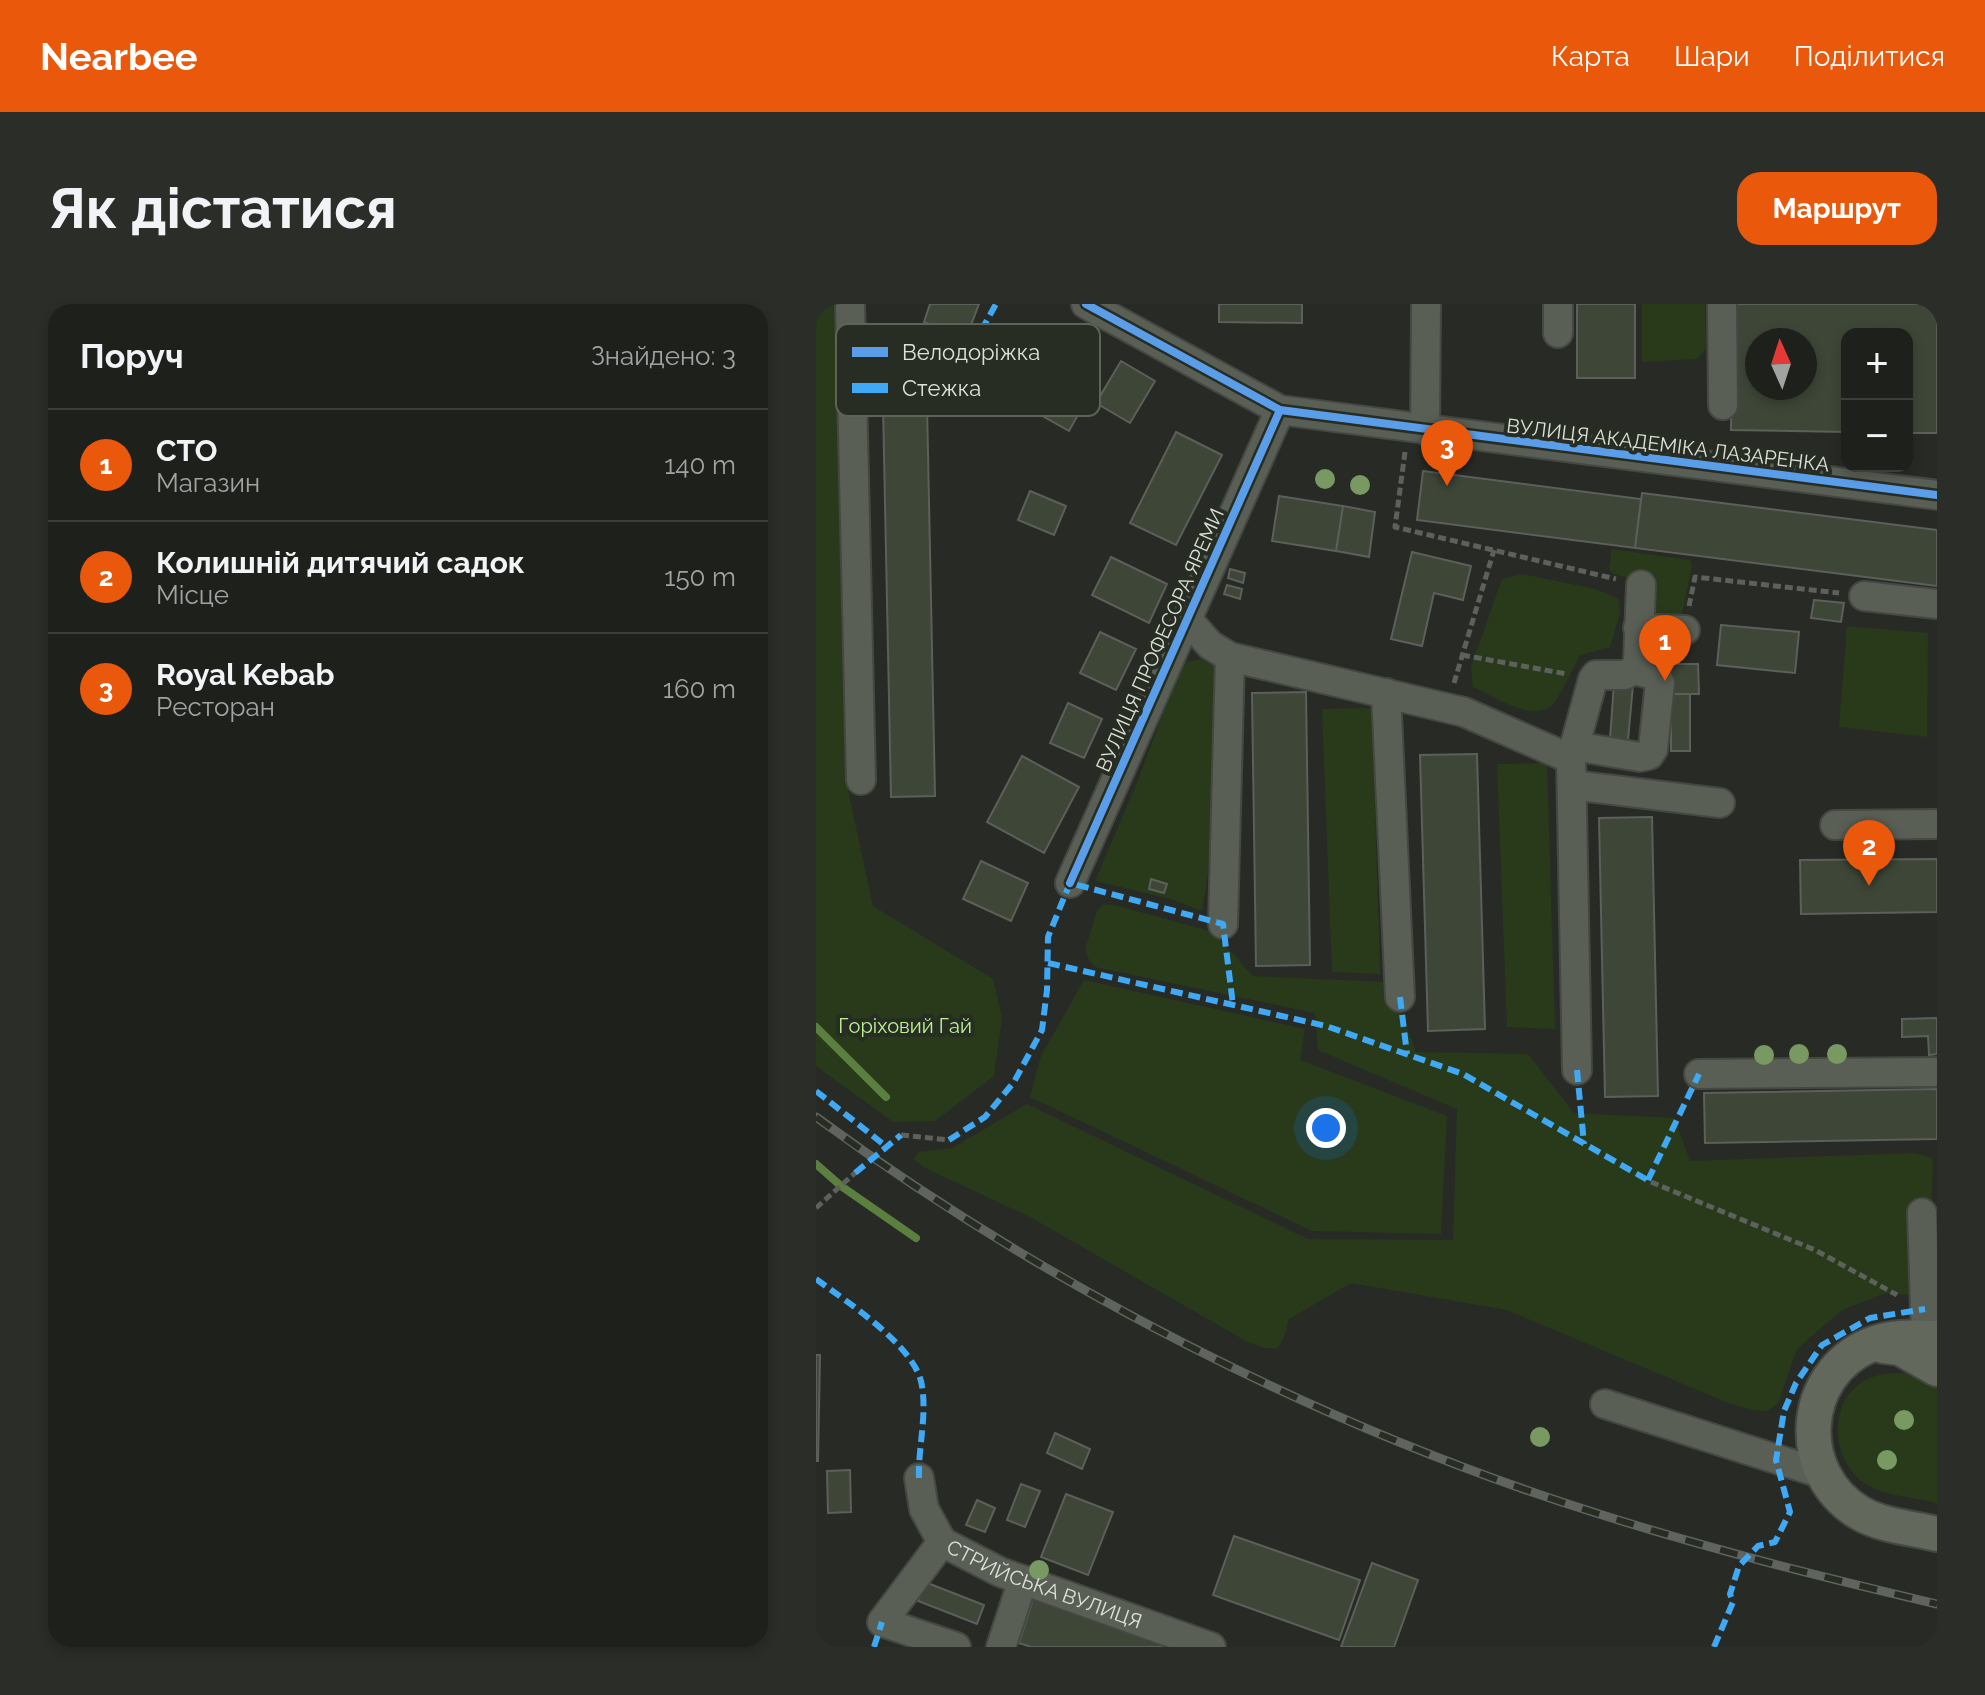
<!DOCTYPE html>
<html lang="uk">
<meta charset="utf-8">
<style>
:root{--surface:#1e201c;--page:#2b2d29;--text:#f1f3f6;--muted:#a1a3a3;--line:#3c3e3b;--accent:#ea580c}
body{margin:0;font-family:Raleway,sans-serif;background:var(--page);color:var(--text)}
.controls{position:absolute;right:24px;top:24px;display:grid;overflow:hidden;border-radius:16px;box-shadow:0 4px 12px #0003}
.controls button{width:72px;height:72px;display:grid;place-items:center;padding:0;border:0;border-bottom:2px solid var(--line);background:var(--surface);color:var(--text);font:40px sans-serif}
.compass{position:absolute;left:929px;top:24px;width:72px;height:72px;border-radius:50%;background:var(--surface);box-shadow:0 4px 12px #0003;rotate:357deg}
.you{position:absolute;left:510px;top:824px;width:28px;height:28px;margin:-20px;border:6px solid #fff;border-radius:50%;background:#1a73e8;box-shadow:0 0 0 12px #1a73e833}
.badge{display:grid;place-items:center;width:52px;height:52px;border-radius:50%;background:var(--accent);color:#fff;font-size:26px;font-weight:700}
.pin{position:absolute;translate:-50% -66px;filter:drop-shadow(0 2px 4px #0008)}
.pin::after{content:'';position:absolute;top:42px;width:28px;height:24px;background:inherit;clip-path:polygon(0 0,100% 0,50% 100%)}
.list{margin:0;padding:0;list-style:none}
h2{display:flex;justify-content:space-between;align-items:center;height:104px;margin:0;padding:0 32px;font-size:34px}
h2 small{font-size:26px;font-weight:400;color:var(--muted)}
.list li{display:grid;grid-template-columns:52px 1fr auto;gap:24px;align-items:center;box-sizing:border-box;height:112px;padding:0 32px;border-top:2px solid var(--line)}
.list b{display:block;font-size:30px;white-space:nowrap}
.list p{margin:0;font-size:26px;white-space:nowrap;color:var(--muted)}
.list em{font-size:26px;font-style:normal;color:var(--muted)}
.map{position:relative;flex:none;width:1121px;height:1343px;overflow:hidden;border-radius:24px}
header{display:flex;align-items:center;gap:48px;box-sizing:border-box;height:112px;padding:0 40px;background:var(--accent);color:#fff}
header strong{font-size:38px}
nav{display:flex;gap:44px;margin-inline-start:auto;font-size:28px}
.intro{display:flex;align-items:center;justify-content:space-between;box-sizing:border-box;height:192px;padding:0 48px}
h1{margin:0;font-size:56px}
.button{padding:20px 36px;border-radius:24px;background:var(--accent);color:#fff;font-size:28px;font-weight:700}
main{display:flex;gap:48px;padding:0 48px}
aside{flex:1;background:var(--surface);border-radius:24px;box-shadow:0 4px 12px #0003}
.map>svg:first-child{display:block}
</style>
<header>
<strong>Nearbee</strong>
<nav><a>Карта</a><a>Шари</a><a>Поділитися</a></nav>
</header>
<div class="intro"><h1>Як дістатися</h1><a class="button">Маршрут</a></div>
<main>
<aside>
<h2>Поруч<small>Знайдено: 3</small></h2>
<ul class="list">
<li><span class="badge">1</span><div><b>СТО</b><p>Магазин</p></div><em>140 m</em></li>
<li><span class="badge">2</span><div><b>Колишній дитячий садок</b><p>Місце</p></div><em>150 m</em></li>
<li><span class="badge">3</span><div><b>Royal Kebab</b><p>Ресторан</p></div><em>160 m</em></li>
</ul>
</aside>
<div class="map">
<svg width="1121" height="1343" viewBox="0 0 1121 1343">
<rect width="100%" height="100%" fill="#282b25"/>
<path fill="#283a1a" d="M0 0H19L31 482 57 602 177 675 186 713 178 772 119 817 77 818 0 762Z
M826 0H889L890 44 881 55 826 58Z
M796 245 874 256 876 261 865 315 832 314 827 278 797 270 793 265Z
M707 270 779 285 802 294 804 310 794 343 764 351C758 362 743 395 735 402 716 418 675 391 657 383L655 363 686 275Z
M1031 322 1112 329 1111 433 1023 423Z
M384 355 398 361 403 367 392 569 386 607 355 595 279 577 320 481 366 359Z
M556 404 564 670 516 668 506 405Z
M731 459 739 725 691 723 681 460Z
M295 600 397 628 437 672 569 678 576 685 600 748 712 750 758 809 858 814 874 857 1099 849 1117 854 1113 965 1101 992 1070 989 1026 1006 981 1045 962 1099 952 1107 936 1106 915 1100 691 1006 535 979 473 1015 469 1031 462 1044H448L430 1037 214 913 107 863 98 855 103 848 136 844 211 800 492 935 637 936 641 805 502 746 499 709 279 663 273 656 269 645 281 607 287 601Z
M268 676 489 725 484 756 631 812 625 930 496 927 214 793 225 752Z
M1090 1069 1110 1075 1121 1083V1199C1097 1193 1063 1192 1043 1175 1015 1151 1013 1097 1048 1077 1061 1069 1075 1069 1090 1069Z"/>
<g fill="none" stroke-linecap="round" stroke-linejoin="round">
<path stroke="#5b7f3f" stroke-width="8" d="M0 723 70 793
M0 860 25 882 100 934"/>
</g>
<path fill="#3d4637" stroke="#5d5f5a" stroke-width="2" fill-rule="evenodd" d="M114 0H163L150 34 108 18Z
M403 0H486V19L403 18Z
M761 0H819V74H761Z
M917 0H1121V129H1091V30H1031V128L915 126ZM941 36H989V84H941Z
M305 57 339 77 314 119 280 99Z
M239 65 276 86 253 127 216 106Z
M111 100 119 492 75 493 67 101Z
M360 128 406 151 360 241 314 219Z
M607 167 825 195 819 244 601 216Z
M214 187 250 202 238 231 202 216Z
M826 189 1121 226V282L819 244Z
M463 192 527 202 520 247 456 237Z
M527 202 559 208 553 253 520 247Z
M596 248 655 262 647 296 618 289 606 342 575 335Z
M295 253 351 280 333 319 276 291Z
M414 265 429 269 427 279 412 274Z
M411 281 426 285 424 295 408 290Z
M998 296 1028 299 1025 318 995 314Z
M905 321 983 328 979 369 901 361Z
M284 328 320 345 300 386 264 369Z
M826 333H863V360H827Z
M855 360H882L883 390H855Z
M798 379 817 381 812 436 794 435Z
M490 388 494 661 440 662 436 389Z
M855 390H874V447H855Z
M252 399 286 415 268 454 234 439Z
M661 450 669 725 612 727 604 451Z
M206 452 263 483 228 549 171 518Z
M836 513 842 792 789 793 783 514Z
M1121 555V608L985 610 984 556Z
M165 557 212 579 195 617 147 595Z
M335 575 351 580 348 589 333 585Z
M1121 714V750L1113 751 1112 732 1086 733V715Z
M1121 785V835L889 839 888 789Z
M0 1051H4L2 1157H0Z
M239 1129 274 1145 266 1165 231 1149Z
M34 1166 35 1208 12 1209 11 1167Z
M205 1180 224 1187 209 1223 191 1216Z
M250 1190 297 1208 272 1271 225 1253Z
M161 1196 179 1204 169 1228 150 1221Z
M418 1232 544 1276 523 1336 397 1291Z
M556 1259 602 1276 578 1343H525Z
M109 1278 168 1301 161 1320 102 1297Z
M218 1292 349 1335 346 1343H215L203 1339Z"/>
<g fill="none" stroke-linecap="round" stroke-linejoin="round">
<g stroke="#454743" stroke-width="32">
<g id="minor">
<path d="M34 0 45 476"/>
<path d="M270 0 464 106 1121 191"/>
<path d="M906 0 907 101"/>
<path d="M742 29V0"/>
<path d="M609 126 610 0"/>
<path d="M1048 292 1121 300"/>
<path d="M372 316 394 341 414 353 648 408 755 455"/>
<path d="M822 324 869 326"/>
<path d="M570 389 584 693"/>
<path d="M758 442 824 453 833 451 837 445 844 379 841 372 819 366"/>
<path d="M756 481 904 499"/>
<path d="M1019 521 1121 520"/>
<path d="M254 579 464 106"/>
<path d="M407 620 414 353"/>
<path d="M761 766 755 455 777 375 780 371H808L819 366 822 358 825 281"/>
<path d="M883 770 1121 768"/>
<path d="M1106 909 1110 1034"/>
<path d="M789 1100 1007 1170"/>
<path id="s1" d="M103 1174 108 1205 126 1238 184 1268 395 1343"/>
<path d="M126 1238 66 1318 140 1343"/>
<path d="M185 1343 207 1276"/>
</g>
</g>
<g stroke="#454743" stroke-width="38">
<path id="major" d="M1121 1034C1099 1033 1076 1032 1054 1041 983 1071 978 1170 1044 1209 1066 1222 1096 1224 1121 1230
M1067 1042 1084 1044 1121 1065"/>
</g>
<path stroke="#5e615b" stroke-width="5" stroke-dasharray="8 4" stroke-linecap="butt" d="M589 148 579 223 800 275
M873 302 879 273 1023 289
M646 351 751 370
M638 379 678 246
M85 831 133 836
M835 878 999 946 1081 991
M0 904 39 869"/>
<use href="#minor" stroke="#595f55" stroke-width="28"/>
<use href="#major" stroke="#62685c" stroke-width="34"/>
<g stroke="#60645e" stroke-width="9">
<path id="rail" d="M0 813C232 983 506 1123 780 1209 893 1245 1006 1273 1121 1300"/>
</g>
<use href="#rail" stroke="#272d23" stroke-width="6" stroke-dasharray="18" stroke-linecap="butt"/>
<path stroke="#3fa9f5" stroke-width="6" stroke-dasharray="12 6" stroke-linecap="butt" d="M35 85 135 81 180 0
M232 659 510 722 647 770 835 878
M584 693 591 750
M761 766 768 840
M0 787 71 843
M133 836 169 813 198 778 226 726 231 686 232 633 254 579 407 620 417 701
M39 869 85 831
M832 876 883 770
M0 975C31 998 101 1043 106 1082 111 1113 102 1144 103 1174
M58 1343 66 1318
M898 1343 917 1298 914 1290 923 1262 942 1242 959 1238 974 1208 960 1156 968 1107 980 1079 1006 1041 1054 1014 1109 1005"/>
<g stroke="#272d23" stroke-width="13">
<path id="cycleway" d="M270 0 464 106 1121 191
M254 579 464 106"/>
</g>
<use href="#cycleway" stroke="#5a9eea" stroke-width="8"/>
</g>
<g fill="#799962">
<circle cx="509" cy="175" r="10"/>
<circle cx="544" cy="181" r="10"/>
<circle cx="983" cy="750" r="10"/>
<circle cx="1021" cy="750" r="10"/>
<circle cx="948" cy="751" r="10"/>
<circle cx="1088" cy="1116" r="10"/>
<circle cx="724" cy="1133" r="10"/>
<circle cx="1071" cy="1156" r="10"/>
<circle cx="223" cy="1266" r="10"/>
</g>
<g text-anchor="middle" stroke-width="8" stroke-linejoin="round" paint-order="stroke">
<g font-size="20" fill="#dde1da" stroke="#272d23">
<text transform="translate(852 141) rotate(7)" y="7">ВУЛИЦЯ АКАДЕМІКА ЛАЗАРЕНКА</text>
<text transform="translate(344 336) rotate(-66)" y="7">ВУЛИЦЯ ПРОФЕСОРА ЯРЕМИ</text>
<text dy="7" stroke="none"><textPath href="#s1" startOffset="180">СТРИЙСЬКА ВУЛИЦЯ</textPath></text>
</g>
<g font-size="20" fill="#bbf393" stroke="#272d23">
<text x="89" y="729">Горіховий Гай</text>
</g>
</g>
<rect x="20" y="20" width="264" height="92" rx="12" fill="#272d23" stroke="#5e635a" stroke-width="2"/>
<rect x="36" y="43" width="36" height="10" fill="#5a9eea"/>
<rect x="36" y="79" width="36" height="10" fill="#3fa9f5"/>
<g font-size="22" fill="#dde1da">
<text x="86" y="56">Велодоріжка</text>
<text x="86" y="92">Стежка</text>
</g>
</svg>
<div class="controls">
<button>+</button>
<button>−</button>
</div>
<svg class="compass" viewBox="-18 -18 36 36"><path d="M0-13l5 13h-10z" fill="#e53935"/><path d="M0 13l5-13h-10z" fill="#a1a3a3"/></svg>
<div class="you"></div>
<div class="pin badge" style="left:849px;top:377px">1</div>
<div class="pin badge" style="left:1053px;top:582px">2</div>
<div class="pin badge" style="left:631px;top:182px">3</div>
</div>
</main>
